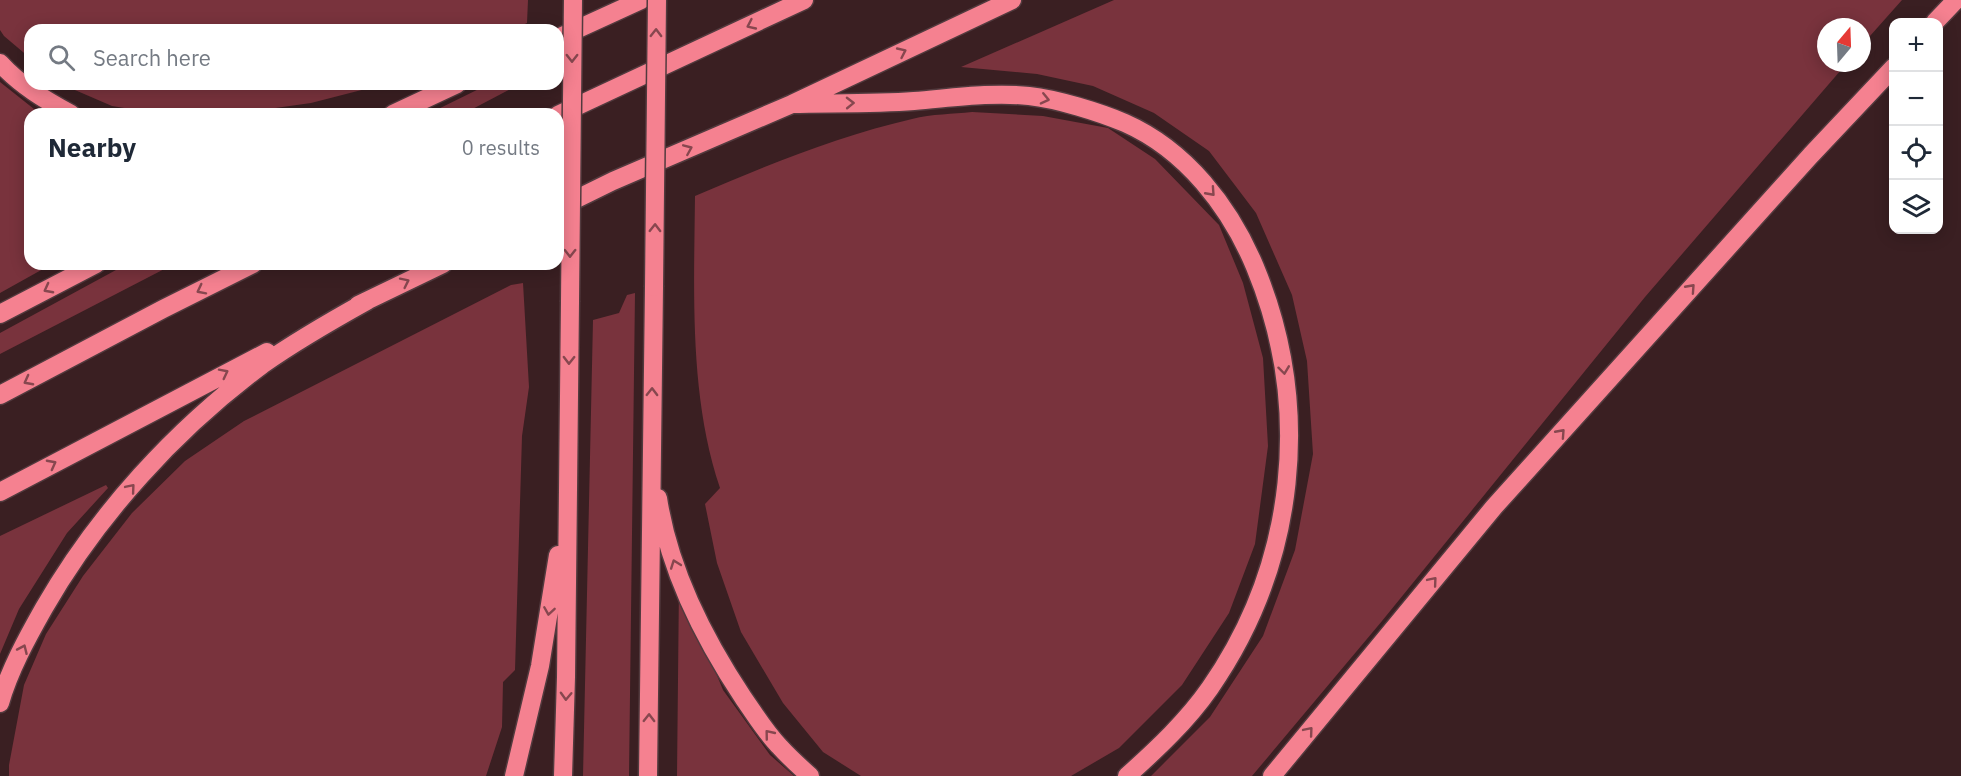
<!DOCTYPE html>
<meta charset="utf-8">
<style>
:root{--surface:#fff;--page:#f2f2f3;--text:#1f2937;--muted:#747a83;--line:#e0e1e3}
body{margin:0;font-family:"IBM Plex Sans",sans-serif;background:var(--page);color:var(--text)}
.controls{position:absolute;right:18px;top:18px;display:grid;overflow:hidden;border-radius:12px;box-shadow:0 3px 15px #0003}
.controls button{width:54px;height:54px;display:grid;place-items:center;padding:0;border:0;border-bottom:2px solid var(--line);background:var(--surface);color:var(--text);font:30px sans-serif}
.compass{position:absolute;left:1817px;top:18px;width:54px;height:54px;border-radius:50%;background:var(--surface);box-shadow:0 3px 15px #0003;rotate:19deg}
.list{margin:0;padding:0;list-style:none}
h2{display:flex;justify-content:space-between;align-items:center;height:78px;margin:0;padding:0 24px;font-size:26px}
h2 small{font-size:20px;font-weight:400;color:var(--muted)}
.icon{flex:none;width:33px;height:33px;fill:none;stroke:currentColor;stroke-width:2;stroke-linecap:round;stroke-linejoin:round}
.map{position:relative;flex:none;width:1961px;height:776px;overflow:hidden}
.search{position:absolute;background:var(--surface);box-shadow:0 3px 15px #0003;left:24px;top:24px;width:540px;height:66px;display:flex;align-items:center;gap:15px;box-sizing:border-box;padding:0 21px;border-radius:18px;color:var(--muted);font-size:22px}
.panel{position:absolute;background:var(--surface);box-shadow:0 3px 15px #0003;left:24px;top:108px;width:540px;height:162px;border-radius:18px}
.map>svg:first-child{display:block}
</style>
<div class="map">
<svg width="1961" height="776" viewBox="0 0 1961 776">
<rect width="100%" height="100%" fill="#3a1f22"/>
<path fill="#79333d" d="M0 0H528L527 23 512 30H30V58L4 36 0 30Z
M1114 0H1902L1862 45V27H1826V63H1847L1645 297 1382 621 1252 776H1151L1210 717 1263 636 1295 550 1313 454 1307 361 1292 295 1256 213 1209 151 1154 113 1093 86 1037 74 961 67Z
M0 82 34 109 43 114H30V264H52L0 293Z
M61 84H385L311 103 232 114H161L112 106Z
M489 84H520L463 114H428Z
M972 112 1043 116 1108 128 1155 159 1219 225 1243 283 1263 358 1268 446 1255 544 1229 613 1182 685 1119 748 1071 776H861L823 752 783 703 741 632 717 563 705 504 720 488C689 396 694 293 695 196 765 166 838 136 912 119 932 114 953 114 972 112Z
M127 264H174L0 354V333Z
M523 283 529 387 522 436 515 670 503 682 502 727 486 776H9V765L24 685 46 634 83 576 132 513 185 461 244 421 511 285Z
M635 293 629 776H583L593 320 619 313 627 295Z
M106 485 108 488 67 533 19 609 0 654V536Z
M679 583 723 690 770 755 794 776H677Z"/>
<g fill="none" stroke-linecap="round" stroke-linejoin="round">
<g stroke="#523a3e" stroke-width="21">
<path id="highway" d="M1935 22 1956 0
M558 38 641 0
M0 63C20 85 45 100 71 114
M792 104C832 103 873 104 914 101 952 98 991 92 1029 96 1057 99 1099 112 1125 123 1186 150 1230 207 1255 267 1313 407 1296 564 1210 688 1187 721 1157 749 1127 776
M393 114 457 84
M558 115 804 0
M558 208 613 181 792 104 1012 0
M358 305 443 264
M0 314 96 264
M0 395 163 309 253 264
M0 492 267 352
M658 498C669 571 704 639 744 699 756 716 766 733 780 747 789 757 800 767 810 776
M0 703C9 671 27 638 44 608 98 514 175 430 262 365 296 341 331 321 367 301
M514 776 540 666 558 555
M563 776 566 677 570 302
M648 776 654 287
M1272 776 1494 507 1811 155 1894 67"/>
</g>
<use href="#highway" stroke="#f58190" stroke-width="18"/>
<g stroke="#523a3e" stroke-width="21" stroke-linecap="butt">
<path id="highway-bridge" d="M654 287 657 0
M570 302 573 0"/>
</g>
<use href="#highway-bridge" stroke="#f58190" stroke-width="18"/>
</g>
<defs><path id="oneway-chevron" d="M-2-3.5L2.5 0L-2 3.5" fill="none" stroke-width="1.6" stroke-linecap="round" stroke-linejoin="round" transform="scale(1.5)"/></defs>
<g stroke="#87474f">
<use href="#oneway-chevron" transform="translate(751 25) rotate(155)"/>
<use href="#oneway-chevron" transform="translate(656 33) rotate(-89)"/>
<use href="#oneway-chevron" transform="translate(902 52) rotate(-25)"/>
<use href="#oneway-chevron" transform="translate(572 58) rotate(90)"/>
<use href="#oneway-chevron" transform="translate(1045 99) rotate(13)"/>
<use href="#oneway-chevron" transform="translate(850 103) rotate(-1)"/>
<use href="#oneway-chevron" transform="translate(688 149) rotate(-23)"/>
<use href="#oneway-chevron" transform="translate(1211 192) rotate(48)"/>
<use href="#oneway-chevron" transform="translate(655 228) rotate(-89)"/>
<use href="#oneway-chevron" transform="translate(570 253) rotate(90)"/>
<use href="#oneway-chevron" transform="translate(405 282) rotate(-26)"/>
<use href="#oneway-chevron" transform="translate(1691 288) rotate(-48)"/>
<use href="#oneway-chevron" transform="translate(48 289) rotate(152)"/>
<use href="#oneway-chevron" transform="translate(201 290) rotate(153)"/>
<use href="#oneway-chevron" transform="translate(569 360) rotate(91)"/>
<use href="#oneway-chevron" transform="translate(1284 370) rotate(83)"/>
<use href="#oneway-chevron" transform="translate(224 373) rotate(-27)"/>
<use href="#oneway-chevron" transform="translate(28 381) rotate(152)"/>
<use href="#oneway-chevron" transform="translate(652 392) rotate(-89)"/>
<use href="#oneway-chevron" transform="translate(1561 433) rotate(-48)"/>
<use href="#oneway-chevron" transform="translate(52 464) rotate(-28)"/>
<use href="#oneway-chevron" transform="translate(131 488) rotate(-50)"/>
<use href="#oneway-chevron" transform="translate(675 564) rotate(-110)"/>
<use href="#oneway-chevron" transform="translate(1433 581) rotate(-50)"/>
<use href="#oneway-chevron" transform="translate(549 611) rotate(99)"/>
<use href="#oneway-chevron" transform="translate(23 649) rotate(-66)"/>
<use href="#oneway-chevron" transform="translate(566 696) rotate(92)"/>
<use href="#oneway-chevron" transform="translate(649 718) rotate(-89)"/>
<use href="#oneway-chevron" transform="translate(1309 731) rotate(-50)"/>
<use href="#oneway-chevron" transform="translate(769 734) rotate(-129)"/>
</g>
</svg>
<div class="controls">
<button>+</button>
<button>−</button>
<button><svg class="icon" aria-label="locate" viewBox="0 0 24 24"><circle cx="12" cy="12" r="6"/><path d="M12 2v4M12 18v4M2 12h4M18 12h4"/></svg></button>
<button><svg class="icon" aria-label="layers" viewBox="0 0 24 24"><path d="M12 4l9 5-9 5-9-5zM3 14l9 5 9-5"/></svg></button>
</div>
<svg class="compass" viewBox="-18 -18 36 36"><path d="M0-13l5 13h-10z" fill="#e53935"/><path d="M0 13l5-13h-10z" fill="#747a83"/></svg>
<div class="search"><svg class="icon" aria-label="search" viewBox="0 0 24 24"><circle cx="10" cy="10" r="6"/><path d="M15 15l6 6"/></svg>Search here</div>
<section class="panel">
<h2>Nearby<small>0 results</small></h2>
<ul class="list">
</ul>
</section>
</div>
